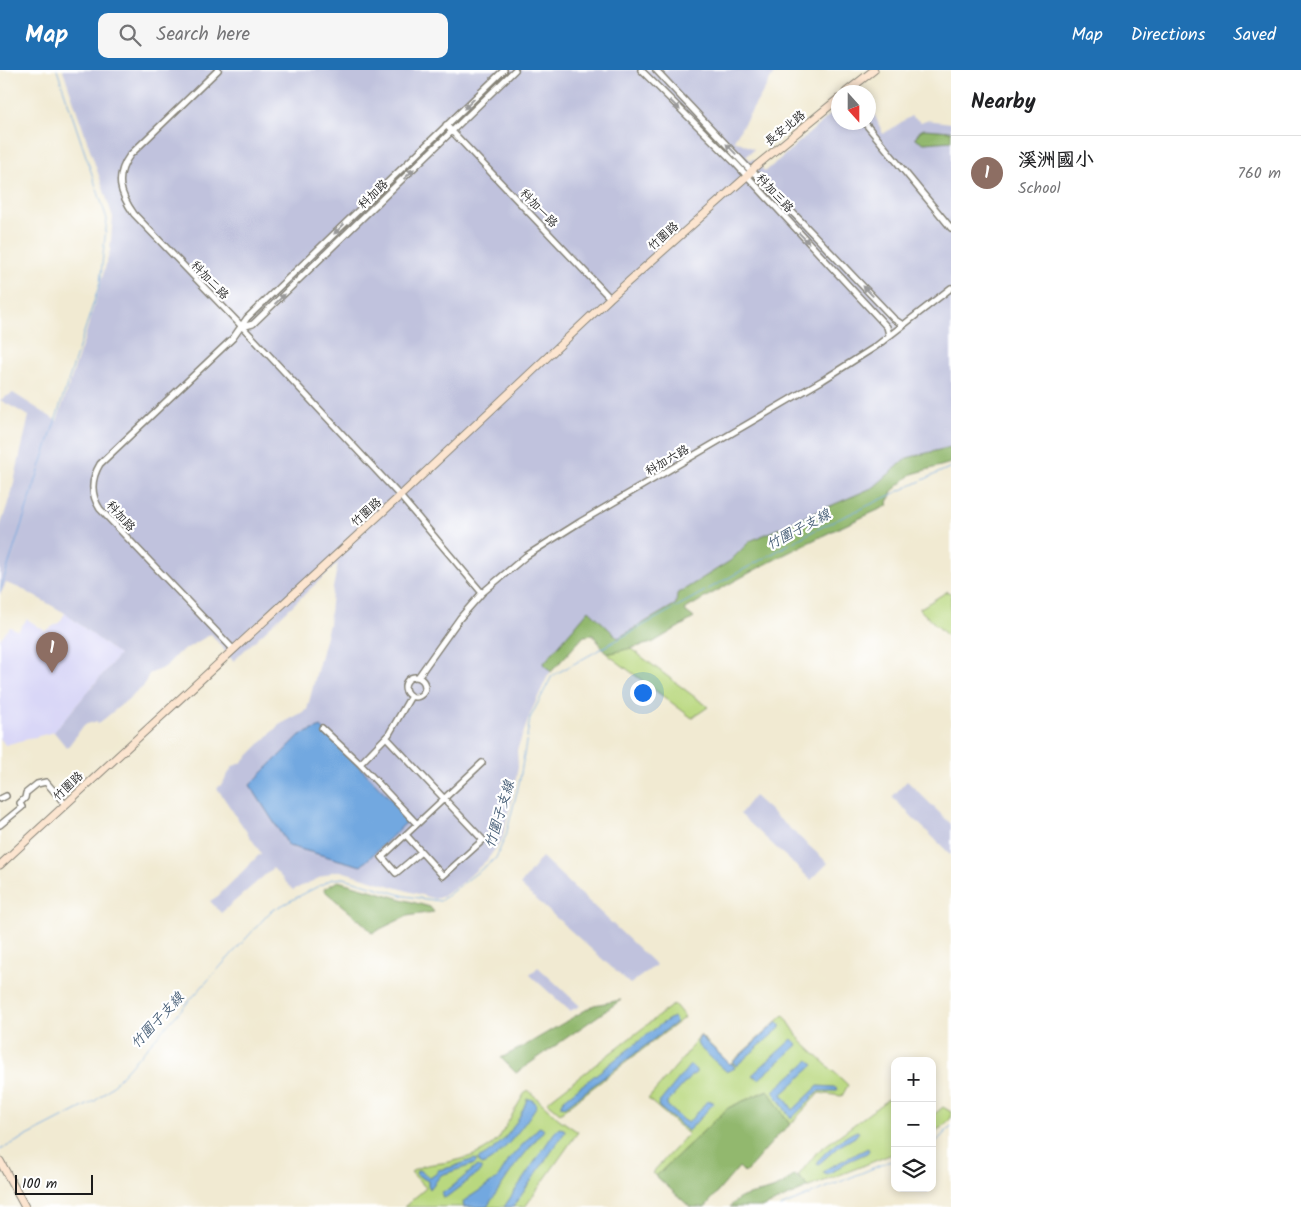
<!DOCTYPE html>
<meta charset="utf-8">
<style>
:root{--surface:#fff;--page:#f6f6f6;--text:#202124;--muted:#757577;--line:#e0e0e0;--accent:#1f6fb2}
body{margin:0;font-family:Kalam,"LXGW WenKai TC",sans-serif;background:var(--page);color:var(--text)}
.controls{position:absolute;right:15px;bottom:15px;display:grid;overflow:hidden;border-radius:10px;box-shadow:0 2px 8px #0003}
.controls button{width:45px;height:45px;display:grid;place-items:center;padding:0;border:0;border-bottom:1px solid var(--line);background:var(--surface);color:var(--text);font:25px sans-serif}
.compass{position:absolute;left:831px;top:15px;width:45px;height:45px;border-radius:50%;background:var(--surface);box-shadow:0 2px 8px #0003;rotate:159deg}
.scale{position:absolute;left:15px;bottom:12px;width:78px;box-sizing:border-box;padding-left:5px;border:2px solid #1c1c1c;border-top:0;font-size:14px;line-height:18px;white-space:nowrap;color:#1c1c1c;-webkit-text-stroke:4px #fff;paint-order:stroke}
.you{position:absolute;left:642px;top:622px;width:18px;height:18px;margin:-12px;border:4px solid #fff;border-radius:50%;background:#1a73e8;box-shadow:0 0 0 8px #1a73e833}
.badge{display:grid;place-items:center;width:32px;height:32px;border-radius:50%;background:var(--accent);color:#fff;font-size:16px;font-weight:700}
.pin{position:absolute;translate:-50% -41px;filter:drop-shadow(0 1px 2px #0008)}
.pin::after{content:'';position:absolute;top:26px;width:18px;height:15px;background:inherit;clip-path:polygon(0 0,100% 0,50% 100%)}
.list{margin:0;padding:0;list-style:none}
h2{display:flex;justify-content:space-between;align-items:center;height:65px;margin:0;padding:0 20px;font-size:21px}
h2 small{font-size:16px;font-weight:400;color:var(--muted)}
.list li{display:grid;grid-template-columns:32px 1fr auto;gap:15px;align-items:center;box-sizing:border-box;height:75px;padding:0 20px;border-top:1px solid var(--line)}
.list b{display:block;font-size:19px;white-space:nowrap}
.list p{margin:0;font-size:16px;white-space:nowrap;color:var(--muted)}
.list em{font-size:16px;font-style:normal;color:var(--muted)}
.icon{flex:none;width:28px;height:28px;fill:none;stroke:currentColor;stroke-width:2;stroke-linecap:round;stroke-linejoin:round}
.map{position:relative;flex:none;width:951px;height:1137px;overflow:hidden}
header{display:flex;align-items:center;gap:30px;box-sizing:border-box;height:70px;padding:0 25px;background:var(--accent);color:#fff}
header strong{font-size:24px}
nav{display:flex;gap:28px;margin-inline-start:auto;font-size:18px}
.search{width:350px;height:45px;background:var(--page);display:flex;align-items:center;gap:12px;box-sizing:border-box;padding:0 18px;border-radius:10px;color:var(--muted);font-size:19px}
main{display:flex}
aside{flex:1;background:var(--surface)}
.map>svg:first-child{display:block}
</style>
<header>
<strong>Map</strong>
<div class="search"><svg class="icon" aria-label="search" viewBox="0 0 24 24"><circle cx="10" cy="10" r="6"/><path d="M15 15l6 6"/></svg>Search here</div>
<nav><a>Map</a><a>Directions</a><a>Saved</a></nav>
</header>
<main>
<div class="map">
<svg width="951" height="1137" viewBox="0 0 951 1137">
<rect width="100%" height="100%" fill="#fff"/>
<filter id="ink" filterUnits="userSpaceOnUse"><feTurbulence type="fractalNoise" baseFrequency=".02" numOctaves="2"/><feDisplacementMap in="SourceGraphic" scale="10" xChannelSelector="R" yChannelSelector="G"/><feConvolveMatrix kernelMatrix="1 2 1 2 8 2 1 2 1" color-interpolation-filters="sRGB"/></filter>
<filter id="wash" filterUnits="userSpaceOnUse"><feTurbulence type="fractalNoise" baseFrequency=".0096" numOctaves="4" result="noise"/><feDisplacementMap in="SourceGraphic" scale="20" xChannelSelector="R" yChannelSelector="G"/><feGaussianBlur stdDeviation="1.12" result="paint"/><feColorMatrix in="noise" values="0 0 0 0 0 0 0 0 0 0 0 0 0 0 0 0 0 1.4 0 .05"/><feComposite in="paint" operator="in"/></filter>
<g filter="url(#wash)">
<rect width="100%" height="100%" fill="#f1ead2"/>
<path fill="#d9d7f7" d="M65 543 119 585 54 662 5 675 0 668V569L10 557 18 561 27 549 45 561 60 552Z"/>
<path fill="#c0c2dd" d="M63 0H776L734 70 754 79 746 86 750 90 754 89 765 102 838 38V52H868L869 32 883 64 911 46 921 52 926 50 951 53V393L912 404 892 421 887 436 755 498 684 540 694 548 652 573 607 584 593 565 584 566 548 605 531 642 517 680 518 697 515 713 502 769 487 790 464 811 443 826 435 829 341 801H334L293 820 273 798 221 843 210 831 218 826 261 783 217 718 222 714 233 696 241 693 279 655 307 640 329 554 332 523 338 493 233 591 211 564 177 584 165 597 149 604 143 617 98 654 97 651 84 655 67 678 54 662 119 585 65 543 22 519 6 513 0 525V457L12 421 29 346 0 330 13 323 57 351 84 270 110 181 113 147Z
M907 711 951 754V785L892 727Z
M754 726 828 793 811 810 740 744Z
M542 787 600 842 656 895 630 914 520 815Z
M538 897 580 936 570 941 530 905Z"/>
<path fill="#b9d87f" stroke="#6a7a4e" d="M948 521 951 524V569L919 539Z
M630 578 708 637 692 648 607 584Z
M674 934 685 947 560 1043 547 1032Z
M784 945 801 971 848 1015 842 1026 819 1023 790 1055 767 1020 728 1038 656 1106 652 1103 688 1064 648 1029 684 987 700 965 730 994Z
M528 1020 559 1049 578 1062 525 1137H404L426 1118 411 1102C425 1092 438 1095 453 1091 469 1088 488 1081 499 1068L524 1024Z
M895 1024V1083L809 1117 798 1106 817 1082Z
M943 1037 951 1042V1048L942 1057 932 1063V1046Z"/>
<path fill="#92b86e" stroke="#576a45" d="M924 59 951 61V71L924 73 915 68 920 61Z
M951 377V393L912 404 892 421 887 436C817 467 749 501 684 540L694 548 652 573 607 584 593 565 584 566 551 602 543 594 589 540 618 568 676 534 677 524 730 491 750 471 874 417 907 388Z
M338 811 430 837 434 842 407 846 372 863 365 855 326 822 324 819Z
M621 930 516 1003 501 988 526 975 594 935Z
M768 1020 790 1055 780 1063 745 1103 739 1097 705 1137H690L656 1106 728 1038Z
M795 1105 809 1117 764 1137H730C741 1122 759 1125 775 1118 782 1116 789 1109 795 1105Z"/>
<path fill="#72a8e0" stroke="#47627e" d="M321 657 410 749 361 796 289 776 250 715 300 665Z
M673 947 676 950 675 953 565 1037 561 1036V1033L563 1030 661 954Z
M777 952 780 955V958L736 996 733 992Z
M700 966 730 994 732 993 735 998 727 1002 699 977 697 973Z
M792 969 798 975 759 1009 752 1005Z
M809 990 814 995 782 1024 793 1040 818 1016 834 1017 837 1019 836 1021H819L791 1049 773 1021Z
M690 995 696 1000V1003L691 1006 667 1033V1035L683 1050 688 1053 708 1030 714 1033 688 1061 659 1037 658 1034Z
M527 1029H530L535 1032 536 1037C527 1051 497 1093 481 1095L478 1089C501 1078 519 1053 527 1029Z
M539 1057 542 1058 544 1060 514 1097 487 1137H464L463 1133 465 1130 497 1109 511 1087Z
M559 1058 564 1059 565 1062 513 1137H504L554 1063Z
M857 1061 859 1062 855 1067 838 1077 819 1094H817C820 1084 846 1065 857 1061Z
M868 1078 869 1081 867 1083 847 1092 827 1105 823 1103 828 1098Z
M474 1089 477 1090 475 1094 441 1105 430 1119 428 1115V1111L417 1105 416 1102 419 1100 430 1108 437 1103 438 1100 452 1097Z
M477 1096 481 1098V1101L445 1128 442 1127V1122L448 1120Z"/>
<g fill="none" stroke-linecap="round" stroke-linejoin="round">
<path stroke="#72a8e0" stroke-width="1" d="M0 521 100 213 107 149 57 0
M932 1074 937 1071 951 1056
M0 1080 95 1031 110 1018 271 841 332 809 344 808 405 826 440 831 496 788 506 765 520 709 530 648 552 606 813 461 951 397
M780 1137 895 1089"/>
</g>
</g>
<g filter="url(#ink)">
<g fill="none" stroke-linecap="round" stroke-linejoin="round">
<g stroke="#868377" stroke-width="8">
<path id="street" d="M218 0 130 85C114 107 120 124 134 144L251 266 400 426 482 523
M641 0 735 93 887 257 889 265
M656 0 752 102 757 105 894 249 903 255
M864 52 951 158
M446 55 610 228
M242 257 253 254 515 0
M233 579 100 439C90 424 91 409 100 394L233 268 247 248 504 0
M405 617a10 10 0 1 1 20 0a10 10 0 1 1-20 0Z
M418 607 460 548 482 523 526 486 580 452 823 310 875 277 951 218
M322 658 360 694 417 754
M386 667 483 770 443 806 406 765
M360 694 389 664 411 626
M0 729 6 726
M0 755 22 737 20 733 25 728 26 723 37 714 46 712 65 734
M421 782 396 803 382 787 482 693"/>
</g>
<g stroke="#868377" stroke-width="9">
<path id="secondary" d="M846 22 874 0
M0 795 400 426 610 228 746 107 756 96 838 29
M0 1091 25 1137"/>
</g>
<use href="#street" stroke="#fff" stroke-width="5"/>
<use href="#secondary" stroke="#fce5d0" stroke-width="7"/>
</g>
<defs><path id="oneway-solid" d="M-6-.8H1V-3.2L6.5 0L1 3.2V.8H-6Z" transform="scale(1.25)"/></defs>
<g fill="#999">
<use href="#oneway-solid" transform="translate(469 34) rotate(136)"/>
<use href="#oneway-solid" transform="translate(675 35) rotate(44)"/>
<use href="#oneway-solid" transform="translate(731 79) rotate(-134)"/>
<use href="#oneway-solid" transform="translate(409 104) rotate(-44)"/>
<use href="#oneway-solid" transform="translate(339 159) rotate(136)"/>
<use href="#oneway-solid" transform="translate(804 168) rotate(46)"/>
<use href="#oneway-solid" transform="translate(868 221) rotate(-134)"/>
<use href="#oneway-solid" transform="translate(280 229) rotate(-44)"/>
</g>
</g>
<g text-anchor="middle" stroke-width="4.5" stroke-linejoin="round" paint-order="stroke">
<g font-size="12" fill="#1c1c1c" stroke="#fff">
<text transform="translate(785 58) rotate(-39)" y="4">長安北路</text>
<text transform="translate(775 123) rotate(47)" y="4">科加三路</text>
<text transform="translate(373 124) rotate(-44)" y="4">科加路</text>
<text transform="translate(539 138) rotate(46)" y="4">科加一路</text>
<text transform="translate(663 166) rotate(-42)" y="4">竹圍路</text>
<text transform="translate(210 210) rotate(46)" y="4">科加二路</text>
<text transform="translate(667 390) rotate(-30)" y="4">科加六路</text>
<text transform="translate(366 442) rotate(-42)" y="4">竹圍路</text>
<text transform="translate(121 446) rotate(48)" y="4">科加路</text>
<text transform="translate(68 716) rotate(-43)" y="4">竹圍路</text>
</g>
<g font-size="14" font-style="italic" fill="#435b74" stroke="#fff">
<text transform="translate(798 459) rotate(-28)" y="5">竹圍子支線</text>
<text transform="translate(499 744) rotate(-73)" y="5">竹圍子支線</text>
<text transform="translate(157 950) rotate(-47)" y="5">竹圍子支線</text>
</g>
</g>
</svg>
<div class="controls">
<button>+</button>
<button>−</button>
<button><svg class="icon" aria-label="layers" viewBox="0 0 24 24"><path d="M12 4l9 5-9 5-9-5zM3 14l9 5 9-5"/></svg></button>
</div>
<svg class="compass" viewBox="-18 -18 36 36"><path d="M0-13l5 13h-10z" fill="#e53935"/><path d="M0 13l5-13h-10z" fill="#757577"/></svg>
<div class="scale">100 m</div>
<div class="you"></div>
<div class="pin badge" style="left:52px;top:603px;background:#8d6e63">1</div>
</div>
<aside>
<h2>Nearby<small></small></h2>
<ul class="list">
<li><span class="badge" style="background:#8d6e63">1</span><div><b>溪洲國小</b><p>School</p></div><em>760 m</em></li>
</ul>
</aside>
</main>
